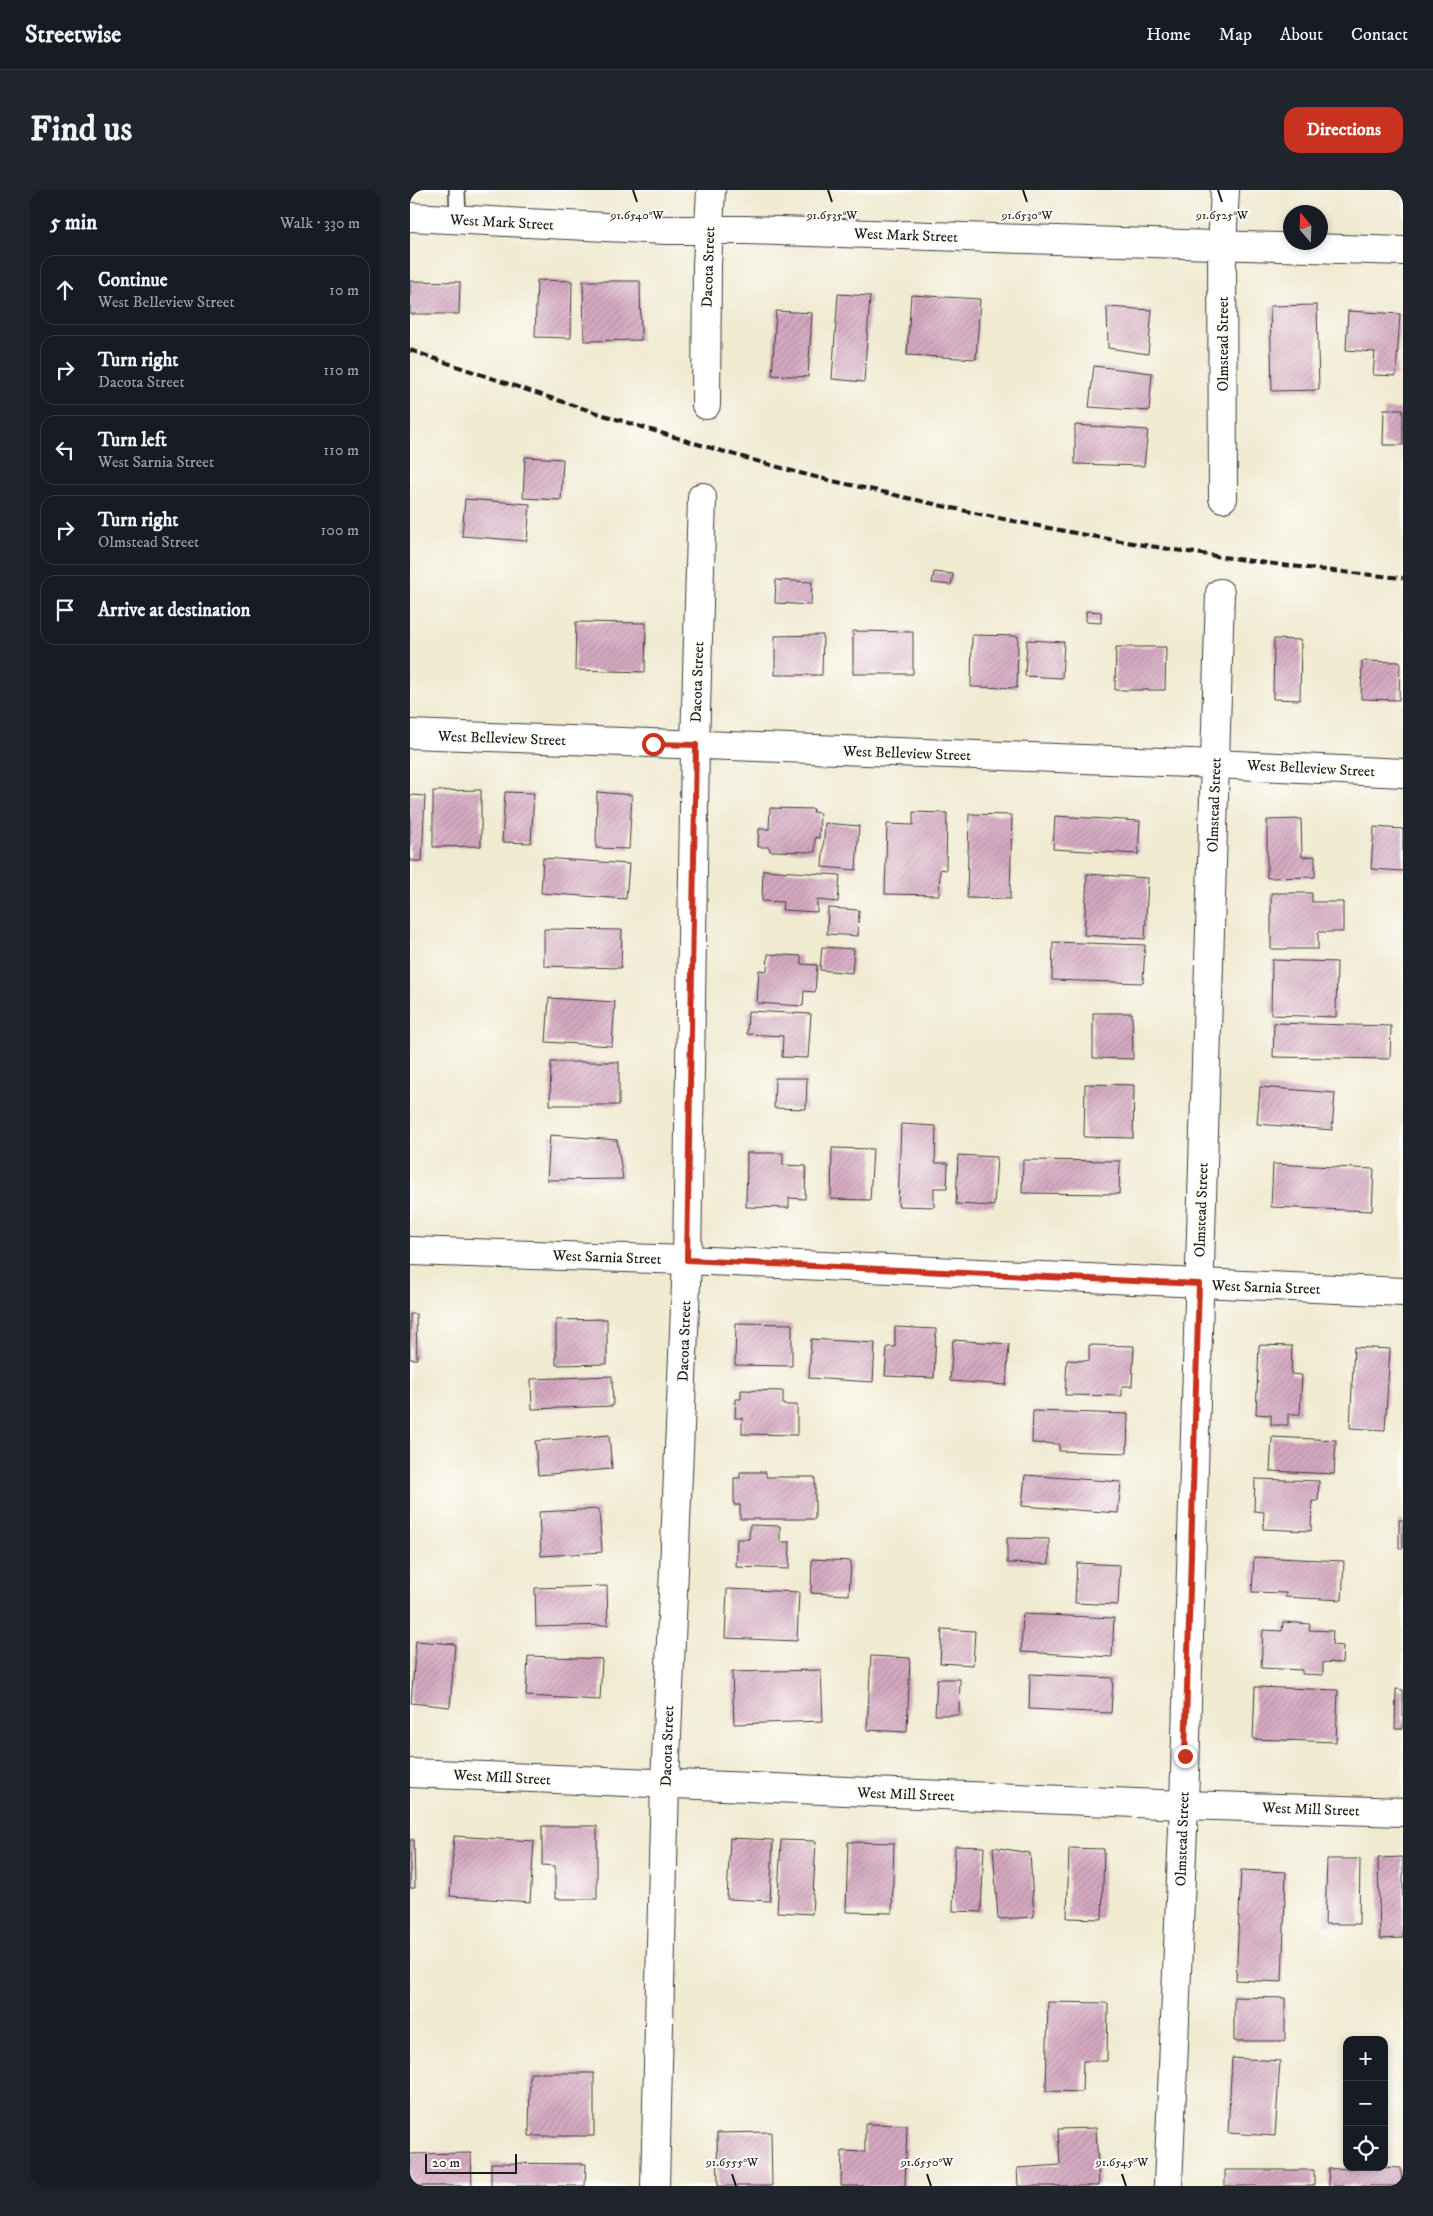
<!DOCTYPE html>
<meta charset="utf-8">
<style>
:root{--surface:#171b24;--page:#20242c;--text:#f1f3f6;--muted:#9ea1a6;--line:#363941;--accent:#c8321e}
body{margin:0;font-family:"IM FELL DW Pica",serif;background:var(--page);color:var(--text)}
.controls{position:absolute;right:15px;bottom:15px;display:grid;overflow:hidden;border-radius:10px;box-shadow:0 2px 8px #0003}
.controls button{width:45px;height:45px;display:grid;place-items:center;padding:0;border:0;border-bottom:1px solid var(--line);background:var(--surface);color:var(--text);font:25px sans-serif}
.compass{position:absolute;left:873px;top:15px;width:45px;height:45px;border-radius:50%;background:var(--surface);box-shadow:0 2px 8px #0003;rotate:341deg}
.scale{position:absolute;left:15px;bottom:12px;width:92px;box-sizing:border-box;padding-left:5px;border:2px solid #1c1c1c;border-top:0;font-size:14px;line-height:18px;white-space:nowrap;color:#1c1c1c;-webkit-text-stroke:4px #fdfcf7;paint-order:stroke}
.stop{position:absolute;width:15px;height:15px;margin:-11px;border:4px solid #c8321e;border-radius:50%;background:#fff}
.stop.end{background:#c8321e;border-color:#fff;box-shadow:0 1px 5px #0008}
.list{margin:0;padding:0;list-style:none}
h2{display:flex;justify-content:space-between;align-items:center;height:65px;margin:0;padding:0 20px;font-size:21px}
h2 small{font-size:16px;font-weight:400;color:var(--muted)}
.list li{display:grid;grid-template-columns:32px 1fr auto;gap:15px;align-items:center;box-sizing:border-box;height:70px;margin:0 10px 10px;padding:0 10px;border:1px solid var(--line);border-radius:15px}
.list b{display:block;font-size:19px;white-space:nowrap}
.list p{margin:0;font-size:16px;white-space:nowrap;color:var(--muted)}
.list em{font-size:16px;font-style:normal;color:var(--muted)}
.icon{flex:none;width:28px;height:28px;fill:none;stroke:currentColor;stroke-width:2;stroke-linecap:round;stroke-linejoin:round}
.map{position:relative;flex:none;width:993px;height:1996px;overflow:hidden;border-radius:15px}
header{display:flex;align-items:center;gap:30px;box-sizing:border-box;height:70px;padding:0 25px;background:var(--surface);border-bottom:1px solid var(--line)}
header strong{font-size:24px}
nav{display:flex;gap:28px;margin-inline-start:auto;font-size:18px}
.intro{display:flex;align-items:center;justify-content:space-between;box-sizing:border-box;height:120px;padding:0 30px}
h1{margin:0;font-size:35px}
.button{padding:12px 22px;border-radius:15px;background:var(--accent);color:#fff;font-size:18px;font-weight:700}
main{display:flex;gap:30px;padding:0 30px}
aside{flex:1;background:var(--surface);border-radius:15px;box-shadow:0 2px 8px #0003}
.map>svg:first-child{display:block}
</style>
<header>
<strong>Streetwise</strong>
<nav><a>Home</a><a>Map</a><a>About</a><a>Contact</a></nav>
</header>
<div class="intro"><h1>Find us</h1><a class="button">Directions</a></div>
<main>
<aside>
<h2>5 min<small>Walk · 330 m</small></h2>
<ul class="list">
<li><svg class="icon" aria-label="ahead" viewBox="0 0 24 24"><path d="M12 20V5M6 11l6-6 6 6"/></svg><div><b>Continue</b><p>West Belleview Street</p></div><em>10 m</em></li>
<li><svg class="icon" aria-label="right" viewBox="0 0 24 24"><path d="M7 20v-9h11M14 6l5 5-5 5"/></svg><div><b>Turn right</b><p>Dacota Street</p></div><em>110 m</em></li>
<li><svg class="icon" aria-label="left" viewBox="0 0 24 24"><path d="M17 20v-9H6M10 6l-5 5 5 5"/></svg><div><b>Turn left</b><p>West Sarnia Street</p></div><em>110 m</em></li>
<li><svg class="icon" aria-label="right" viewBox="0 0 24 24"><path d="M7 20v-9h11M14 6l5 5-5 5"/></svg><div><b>Turn right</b><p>Olmstead Street</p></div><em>100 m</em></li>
<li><svg class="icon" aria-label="arrive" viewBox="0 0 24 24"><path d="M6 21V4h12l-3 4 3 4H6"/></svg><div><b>Arrive at destination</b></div></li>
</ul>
</aside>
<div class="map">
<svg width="993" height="1996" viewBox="0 0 993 1996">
<defs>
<pattern id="building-hatch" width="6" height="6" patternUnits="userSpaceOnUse" patternTransform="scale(1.25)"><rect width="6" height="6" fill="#d3a7bf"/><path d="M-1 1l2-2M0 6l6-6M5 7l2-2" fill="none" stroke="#b58fa4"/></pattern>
</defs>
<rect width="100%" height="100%" fill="#fdfcf7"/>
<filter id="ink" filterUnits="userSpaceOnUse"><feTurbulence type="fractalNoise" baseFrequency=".02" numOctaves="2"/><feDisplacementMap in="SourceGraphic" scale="10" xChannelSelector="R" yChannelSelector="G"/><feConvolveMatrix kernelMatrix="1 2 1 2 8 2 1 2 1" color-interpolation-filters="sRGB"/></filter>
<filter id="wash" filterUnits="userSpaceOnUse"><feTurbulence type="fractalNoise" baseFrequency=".0096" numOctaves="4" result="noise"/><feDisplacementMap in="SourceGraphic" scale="20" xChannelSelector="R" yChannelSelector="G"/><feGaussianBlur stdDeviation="1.12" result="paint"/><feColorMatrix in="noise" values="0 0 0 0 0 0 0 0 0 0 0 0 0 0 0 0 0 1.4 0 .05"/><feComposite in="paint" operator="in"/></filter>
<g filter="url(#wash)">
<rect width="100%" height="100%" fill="#f0ead1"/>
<g id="blocks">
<path fill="url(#building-hatch)" d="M127 90 162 91 161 148 125 147Z
M0 91 50 92 49 124H0Z
M173 91H230L231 150 174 151Z
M428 104 460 106 454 192 422 189Z
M501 105 570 109 566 169 497 165Z
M907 115 909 200 862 201 860 116Z
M697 117 742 120 738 164 698 158Z
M366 121 402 123 398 187 362 185Z
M938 121 990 124 986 186 963 185 965 162 936 160Z
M684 176 742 183 739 221 679 217Z
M974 219H993V255H973Z
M665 235 738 240 734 276 665 274Z
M115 267 153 269 151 310 113 308Z
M55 309 120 314 117 351 52 346Z
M524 382 543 384 541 395 522 393Z
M366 390 402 392 401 415 365 413Z
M676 421 691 422V433L676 432Z
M166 432 236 433 235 482 165 480Z
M443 441 503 442V484H443Z
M413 445 412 485H365V446Z
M562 445 608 446 607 498 561 497Z
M864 449 891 450 890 510 863 509Z
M617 450 654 452 652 488 615 486Z
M706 457H756L755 500H705Z
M952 471 990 472 989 510 951 509Z
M71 600V656L23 657V601Z
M95 602 124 603 121 653 92 652Z
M187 602 222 605 219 659 186 658Z
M0 605 15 606 12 671H0Z
M360 618 404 619 403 622 410 623 409 648 405 647V662L360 661 359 657H348L349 639H359Z
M503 622 537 623 536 680 530 679 529 705 475 704 477 634 503 635Z
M559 624 602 625 600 709 557 708Z
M645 626 730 631 728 664 643 659Z
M891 629 892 667 905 666V687L857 688V630Z
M415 633 449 636 446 680 412 677Z
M964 637 993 639V681L961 679Z
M133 668 219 674 216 709 131 703Z
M353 680 430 685 428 712 407 710V722L372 720 373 712 352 711Z
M677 684 738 688 735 749 674 745Z
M861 703H902V712H933V742H908V759H861Z
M418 718 449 720 448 746 417 744Z
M134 739 212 740 211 778 134 776Z
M643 752 735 755 733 793 642 790Z
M412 757 444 759 442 783 410 780Z
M358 764 391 766V774L407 775 405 802 394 801 393 816 347 813 349 780 357 781Z
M862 770 927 772 926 827 861 825Z
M139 808 205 812 202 856 136 852Z
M338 821 401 824 398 868 372 867 373 846 337 844Z
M683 823H722L723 869 683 868Z
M864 833 981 836 980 869 863 867Z
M141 872H209V915H140Z
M365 888H397L396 919 364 918Z
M675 894 724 895 723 948 674 947Z
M850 897 925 903 922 940 847 934Z
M491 934 526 936 525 973H538L537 998H524V1017L488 1016Z
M140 945 207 950 213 989 137 990Z
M422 958 463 959 460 1010 421 1009Z
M337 963H373V975L396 976 395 1009 379 1008V1018L336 1017Z
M548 965 587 967 584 1016 546 1014Z
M613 970 710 971 709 1004 612 1003Z
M863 974 964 979 962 1021 861 1017Z
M0 1124H6L7 1169H0Z
M197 1129V1174L146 1175V1130Z
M326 1133 382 1134V1176L325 1175Z
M485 1137 526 1139 524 1188 475 1186 477 1157H485Z
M401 1149 465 1153 463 1192 399 1188Z
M543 1150 599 1154 596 1195 540 1191Z
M679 1155 724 1156 722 1196H712V1206L655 1205 657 1170 679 1171Z
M849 1155 882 1156 881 1184 892 1185 890 1224H878V1235H861V1225L846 1224Z
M944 1157 980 1159 975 1240 940 1238Z
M202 1186 203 1216 122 1219 121 1189Z
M331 1200 373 1201V1215H387V1245L332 1244V1228H325L326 1209H331Z
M623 1221 718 1224 717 1263 649 1261V1254L622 1253Z
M199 1245 202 1279 128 1285 125 1251Z
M862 1247 926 1250 924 1284 860 1281Z
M330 1282H356V1287H405V1329H330V1315H324V1288H330Z
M615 1285 711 1292 708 1323 612 1316Z
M845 1289 909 1291 908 1311H902L901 1341 853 1339 854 1322 844 1321Z
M189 1319 192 1362 131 1366 129 1322Z
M989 1330H993V1358H989Z
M340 1335 370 1336V1352H380L379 1379 326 1377 327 1349H339Z
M597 1348 639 1349V1374L597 1373Z
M844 1367 934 1371 932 1410 875 1407 876 1403 842 1402Z
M402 1369 441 1371 439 1405 401 1403Z
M667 1373 710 1375 708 1415 665 1413Z
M197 1396 198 1435 126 1437 125 1398Z
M317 1399 389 1402 387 1451 315 1448Z
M613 1424 704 1428 702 1467 611 1462Z
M873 1432 900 1434 899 1440 923 1441 922 1455 933 1456 932 1473 913 1472V1485L892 1484V1480L851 1478 853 1440 872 1441Z
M532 1439 565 1441 563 1475 530 1473Z
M6 1451 45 1454 40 1517 1 1513Z
M118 1466 192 1469 190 1510 116 1506Z
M461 1466 500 1468 497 1542 457 1540Z
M411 1480 413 1531 324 1534 322 1482Z
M620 1484 703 1488 701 1523 619 1519Z
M527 1489H550L549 1525H525Z
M845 1497 928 1500 926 1552 843 1549Z
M986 1499 993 1500V1539H985Z
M132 1636H187V1709H145V1676L132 1675Z
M44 1646 124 1651 120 1712 40 1706Z
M320 1648 363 1650 360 1711 317 1709Z
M0 1650H4L5 1698H0Z
M371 1650 406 1651 402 1724 367 1722Z
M438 1652 484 1653 482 1723 436 1722Z
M545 1656 574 1657 571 1722 543 1721Z
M583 1657 620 1663 624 1727 588 1729Z
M659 1658 694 1659 692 1729 657 1728Z
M993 1667V1748L970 1749 968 1668Z
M917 1669H950L949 1734H915Z
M831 1680 876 1682 872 1792 826 1790Z
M824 1807 875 1808V1851H824Z
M638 1812 698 1813 697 1871H673L672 1902 636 1901Z
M822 1868 870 1871 865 1946 818 1943Z
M120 1883H184V1946H119Z
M455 1934 497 1935 495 1996H431L432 1961 455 1962Z
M686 1938 689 1996H608L607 1978 650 1975 648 1939Z
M361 1942 362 1996H308L307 1943Z
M61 1963 62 1996H0V1964Z
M81 1973 176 1974 175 1996H81Z
M974 1977 991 1978 992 1996H919L918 1979Z
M815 1980H904V1996H815Z"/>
</g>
</g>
<g filter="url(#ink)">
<use href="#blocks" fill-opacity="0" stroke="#3c3b37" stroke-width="1"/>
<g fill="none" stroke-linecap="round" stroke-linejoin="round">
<g stroke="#3c3b37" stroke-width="18">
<path id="service" d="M47 0 48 29"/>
</g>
<g stroke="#3c3b37" stroke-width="30">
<path id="minor" d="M0 27 256 40H336L993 61
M296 215 297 75 301 0
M813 308 812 56 815 0
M0 544 806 574 993 583
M0 1583 774 1615 993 1622
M245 1996 255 1593 277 1070 285 555 292 307
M758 1996 774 1615 810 403"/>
</g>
<g stroke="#3c3b37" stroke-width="30">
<path id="tertiary" d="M0 1061 277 1070 993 1102"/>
</g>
<use href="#service" stroke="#fff" stroke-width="15"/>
<use href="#minor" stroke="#fff" stroke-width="28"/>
<use href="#tertiary" stroke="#fff" stroke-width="28"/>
<path stroke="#1c1c1c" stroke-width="4" stroke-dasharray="8 4" stroke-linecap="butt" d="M0 160C123 203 247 244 372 278 406 288 442 295 477 303 647 344 819 372 993 388"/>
</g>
</g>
<g fill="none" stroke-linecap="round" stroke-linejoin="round" filter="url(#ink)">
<path stroke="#c8321e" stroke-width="6" d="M243 554 286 555 277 1070 789 1094 775 1566"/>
</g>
<path fill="none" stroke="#1c1c1c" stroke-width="2" d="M223 0 227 12M418 0 422 12M613 0 617 12M808 0 812 12M322 1984 326 1996M517 1984 521 1996M712 1984 716 1996"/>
<g text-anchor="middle" stroke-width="4" stroke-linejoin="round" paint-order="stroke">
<g font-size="15" fill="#1c1c1c" stroke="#fdfcf7">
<text transform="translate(92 32) rotate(3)" y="5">West Mark Street</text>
<text transform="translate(496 45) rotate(2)" y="5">West Mark Street</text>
<text transform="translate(298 77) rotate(-88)" y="5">Dacota Street</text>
<text transform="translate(813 154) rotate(-90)" y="5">Olmstead Street</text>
<text transform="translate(287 492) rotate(-88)" y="5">Dacota Street</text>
<text transform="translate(92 548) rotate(2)" y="5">West Belleview Street</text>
<text transform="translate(497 563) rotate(2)" y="5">West Belleview Street</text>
<text transform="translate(901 578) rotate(3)" y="5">West Belleview Street</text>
<text transform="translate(804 615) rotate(-88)" y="5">Olmstead Street</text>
<text transform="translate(791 1020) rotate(-88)" y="5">Olmstead Street</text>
<text transform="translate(197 1067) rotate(2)" y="5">West Sarnia Street</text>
<text transform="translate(856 1097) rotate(2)" y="5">West Sarnia Street</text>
<text transform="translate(274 1151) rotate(-88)" y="5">Dacota Street</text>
<text transform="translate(257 1556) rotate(-88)" y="5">Dacota Street</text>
<text transform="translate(92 1587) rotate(3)" y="5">West Mill Street</text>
<text transform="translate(496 1604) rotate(2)" y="5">West Mill Street</text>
<text transform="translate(901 1619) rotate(2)" y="5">West Mill Street</text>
<text transform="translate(772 1649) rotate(-88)" y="5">Olmstead Street</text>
</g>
</g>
<g font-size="12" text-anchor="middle" fill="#1c1c1c" stroke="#fdfcf7" stroke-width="4" stroke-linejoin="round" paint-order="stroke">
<text x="617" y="29">91.6530°W</text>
<text x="227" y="29">91.6540°W</text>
<text x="422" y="29">91.6535°W</text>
<text x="812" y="29">91.6525°W</text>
<text x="322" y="1976">91.6555°W</text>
<text x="517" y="1976">91.6550°W</text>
<text x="712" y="1976">91.6545°W</text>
</g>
</svg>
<div class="controls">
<button>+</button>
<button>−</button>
<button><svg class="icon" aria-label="locate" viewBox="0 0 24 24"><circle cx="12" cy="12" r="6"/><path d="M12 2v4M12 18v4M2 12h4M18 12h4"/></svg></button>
</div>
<svg class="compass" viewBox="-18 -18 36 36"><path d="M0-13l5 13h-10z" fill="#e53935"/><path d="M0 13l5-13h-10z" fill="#9ea1a6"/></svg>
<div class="scale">20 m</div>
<div class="stop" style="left:243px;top:554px"></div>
<div class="stop end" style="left:775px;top:1566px"></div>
</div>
</main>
